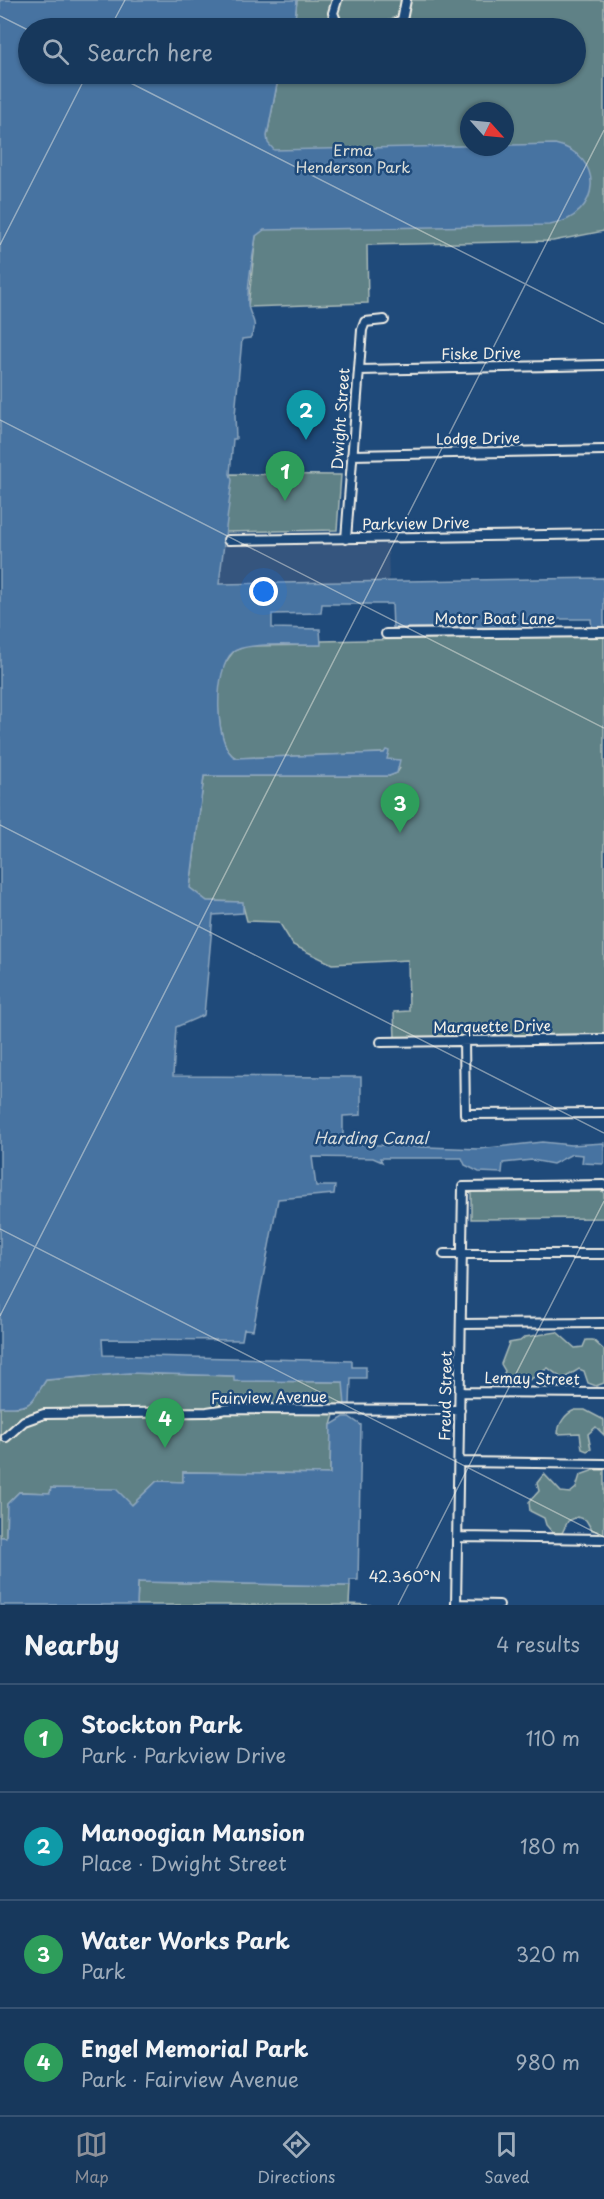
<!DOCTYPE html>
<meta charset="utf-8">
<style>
:root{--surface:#17385c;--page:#203f62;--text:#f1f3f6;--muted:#9eacbb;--line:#365272;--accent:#8c9099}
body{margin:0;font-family:"Playpen Sans",sans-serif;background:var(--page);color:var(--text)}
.compass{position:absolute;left:460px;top:102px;width:54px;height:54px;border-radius:50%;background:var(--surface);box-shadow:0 2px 4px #0004;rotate:117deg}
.you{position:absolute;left:264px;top:592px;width:21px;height:21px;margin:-15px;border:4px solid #fff;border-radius:50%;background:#1a73e8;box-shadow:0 0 0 9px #1a73e833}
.badge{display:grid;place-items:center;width:39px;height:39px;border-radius:50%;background:var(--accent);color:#fff;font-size:20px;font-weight:700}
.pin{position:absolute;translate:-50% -50px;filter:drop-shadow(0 2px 3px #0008)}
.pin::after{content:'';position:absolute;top:32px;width:21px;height:18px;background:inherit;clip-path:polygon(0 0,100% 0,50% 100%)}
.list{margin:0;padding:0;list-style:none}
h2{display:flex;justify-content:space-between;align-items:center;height:78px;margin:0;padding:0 24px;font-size:26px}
h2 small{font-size:20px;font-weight:400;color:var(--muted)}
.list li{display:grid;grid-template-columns:39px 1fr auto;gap:18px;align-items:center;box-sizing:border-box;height:108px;padding:0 24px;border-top:2px solid var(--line)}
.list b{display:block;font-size:22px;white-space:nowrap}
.list p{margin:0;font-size:20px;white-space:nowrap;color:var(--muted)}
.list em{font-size:20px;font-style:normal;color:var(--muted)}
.icon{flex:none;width:33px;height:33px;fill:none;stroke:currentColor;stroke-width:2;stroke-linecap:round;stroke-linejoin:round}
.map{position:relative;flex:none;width:604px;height:1605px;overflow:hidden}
.search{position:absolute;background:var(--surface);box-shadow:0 2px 4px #0004;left:18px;right:18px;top:18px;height:66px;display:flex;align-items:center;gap:15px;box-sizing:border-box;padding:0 21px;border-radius:33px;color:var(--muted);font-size:22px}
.sheet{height:510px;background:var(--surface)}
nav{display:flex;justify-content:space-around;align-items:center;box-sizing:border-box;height:84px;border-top:2px solid var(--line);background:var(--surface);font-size:16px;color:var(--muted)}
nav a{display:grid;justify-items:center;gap:3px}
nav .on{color:var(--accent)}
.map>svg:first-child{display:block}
</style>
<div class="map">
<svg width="604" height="1605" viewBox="0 0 604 1605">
<rect width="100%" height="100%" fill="#1f4a7a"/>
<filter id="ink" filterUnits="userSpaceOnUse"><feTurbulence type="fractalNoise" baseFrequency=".0167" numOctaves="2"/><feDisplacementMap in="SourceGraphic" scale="12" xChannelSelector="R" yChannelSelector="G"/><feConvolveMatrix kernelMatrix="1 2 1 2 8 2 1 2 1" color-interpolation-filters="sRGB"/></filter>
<g filter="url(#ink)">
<path fill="#35557e" d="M388 544 389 581 219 584 224 545Z"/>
<path fill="#5e8186" stroke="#a9b9b7" stroke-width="1.5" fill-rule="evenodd" d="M297 0H604V231L553 241 367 245 368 303 248 307 267 136 279 74H576V28H287L294 27ZM469 111H505V147H469Z
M230 474 341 475 337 530 225 532Z
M604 635V1035L395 1038 394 1012 409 1011 408 960 332 964 293 945 279 922 247 921 242 902 207 901 190 888 204 776H389L397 773 400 768 386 759 385 753 236 758C217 749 216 695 220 675 222 667 229 657 234 651L246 646 320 645 321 641Z
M604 1191V1218L471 1219V1192Z
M557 1332 575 1348 583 1347 586 1340H593L604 1350V1383L596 1386 588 1383 584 1371 579 1369 563 1379 548 1368 517 1388 506 1387 502 1377 505 1371 501 1364 509 1343 520 1341 525 1337Z
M129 1373 234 1376 235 1381 344 1382 345 1405H350L349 1415H334L331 1425 330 1474 183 1472V1482L157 1481 132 1505 51 1488V1493L19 1492 7 1504 6 1537H0V1407C32 1408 28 1406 46 1380Z
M575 1410H585L604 1420V1435L596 1427 588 1434 591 1449 587 1451 582 1449 580 1433 558 1434C558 1424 566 1413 575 1410Z
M594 1470H604V1533L592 1530 586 1520 577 1517 568 1521 562 1533H553L546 1525 544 1518 530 1511 529 1502 539 1491 537 1483 544 1474 561 1492 570 1493 576 1488 580 1475Z
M138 1582 350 1586 349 1604 371 1605H137Z"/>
<path fill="#4673a1" stroke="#8ca5bd" stroke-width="1.5" d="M0 0H297L294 28H28V74H279L267 136 268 143 274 150 555 144C604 155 604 215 550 225L264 230 256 236C253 258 247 281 248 303 248 317 261 322 250 338L242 339 235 415 236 439H233L230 474 232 480 219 584 604 578V630H592L591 619H557V631L504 632 503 627 393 628 392 604H322L321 613 272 614V628L320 629 321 645C301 646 248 641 233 652 213 668 214 748 236 758L384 753 386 750 389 751 387 759 400 760 397 773 389 776H204L190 888 207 901 243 902V913L213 915 204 1015 176 1027 173 1076 361 1077V1115L343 1116V1143L351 1144 479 1149 542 1142 571 1145 604 1143V1164L582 1163 583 1155 572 1154 553 1164 532 1160 503 1163 502 1173 479 1172 465 1165 462 1158H380L382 1162 373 1158 312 1157 316 1186H335L334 1194 278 1199 253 1330 244 1329 242 1340 102 1339 103 1355 352 1361V1367H366V1378H351L350 1405H345L343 1382 234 1381V1376L129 1373 46 1380C29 1406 32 1408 0 1407Z
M344 1417H349L361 1425 358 1580H350V1586L138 1582 137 1605H0V1537H6L7 1504 19 1492 50 1493 51 1488 116 1489 132 1505 157 1481 183 1482V1472L330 1474 331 1425Z"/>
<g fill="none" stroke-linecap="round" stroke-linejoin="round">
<g stroke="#f4f1e8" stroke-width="12">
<path id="minor" d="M337 0 333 13 339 28
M385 28 402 20 406 0
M359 370 604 365
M352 455 604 450
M346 539 362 330 365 322 384 320
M228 540 604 534
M386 634 604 632
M464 1040 465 1114 604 1113
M381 1042 604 1039
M444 1254H604
M462 1324 604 1323
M460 1392 604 1393
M6 1437 24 1421 44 1414 207 1412 227 1409 460 1410
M459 1462 604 1464
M457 1537 604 1539
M456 1604 499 1605
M456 1605 463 1187 604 1185"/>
</g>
<use href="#minor" stroke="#1f4a7a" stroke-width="8"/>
</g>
</g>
<path fill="none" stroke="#f4f1e8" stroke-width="1.5" stroke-opacity="0.45" d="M0 16 28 30M110 28 125 0M113 74 604 324M0 245 87 74M0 420 604 728M0 825 604 1133M0 1229 604 1537M0 1316 604 130M398 1605 604 1201"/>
<g text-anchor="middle" stroke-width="5" stroke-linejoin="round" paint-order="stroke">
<g font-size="15" fill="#dee0d9" stroke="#1f4a7a">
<text x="353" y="156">Erma<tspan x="353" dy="17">Henderson Park</tspan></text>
</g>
<g font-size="15" fill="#f4f1e8" stroke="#1f4a7a">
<text transform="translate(481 354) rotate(-1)" y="5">Fiske Drive</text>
<text transform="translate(341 419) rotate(-86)" y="5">Dwight Street</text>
<text transform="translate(478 439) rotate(-1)" y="5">Lodge Drive</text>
<text transform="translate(416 524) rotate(-1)" y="5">Parkview Drive</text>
<text x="495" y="624">Motor Boat Lane</text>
<text transform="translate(492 1027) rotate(-1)" y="5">Marquette Drive</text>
<text transform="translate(532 1379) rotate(1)" y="5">Lemay Street</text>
<text transform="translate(446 1396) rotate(-89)" y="5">Freud Street</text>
<text transform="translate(269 1398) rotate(-1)" y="5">Fairview Avenue</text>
</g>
<g font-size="16" font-style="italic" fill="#dadedd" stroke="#1f4a7a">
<text x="371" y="1144">Harding Canal</text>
</g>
</g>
<g font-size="15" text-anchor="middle" fill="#f4f1e8" stroke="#1f4a7a" stroke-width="5" stroke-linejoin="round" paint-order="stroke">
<text x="405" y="1582">42.360°N</text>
</g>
</svg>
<svg class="compass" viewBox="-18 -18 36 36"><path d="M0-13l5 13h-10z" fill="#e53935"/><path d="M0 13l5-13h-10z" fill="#9eacbb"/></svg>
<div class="you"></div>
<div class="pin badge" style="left:285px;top:501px;background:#2e9e5b">1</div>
<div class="pin badge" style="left:306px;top:440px;background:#0f9aa8">2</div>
<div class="pin badge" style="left:400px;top:833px;background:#2e9e5b">3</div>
<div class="pin badge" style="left:165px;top:1448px;background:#2e9e5b">4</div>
<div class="search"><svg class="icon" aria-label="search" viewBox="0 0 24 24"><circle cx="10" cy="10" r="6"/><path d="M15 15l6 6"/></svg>Search here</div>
</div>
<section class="sheet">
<h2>Nearby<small>4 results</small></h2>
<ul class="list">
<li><span class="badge" style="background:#2e9e5b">1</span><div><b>Stockton Park</b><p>Park · Parkview Drive</p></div><em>110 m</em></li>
<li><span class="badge" style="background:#0f9aa8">2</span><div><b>Manoogian Mansion</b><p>Place · Dwight Street</p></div><em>180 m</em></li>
<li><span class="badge" style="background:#2e9e5b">3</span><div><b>Water Works Park</b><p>Park</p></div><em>320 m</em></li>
<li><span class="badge" style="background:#2e9e5b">4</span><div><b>Engel Memorial Park</b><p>Park · Fairview Avenue</p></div><em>980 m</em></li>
</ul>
</section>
<nav>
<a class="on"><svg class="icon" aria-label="map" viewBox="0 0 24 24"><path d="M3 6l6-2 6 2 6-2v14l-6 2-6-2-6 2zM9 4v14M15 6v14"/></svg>Map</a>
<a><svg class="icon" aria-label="directions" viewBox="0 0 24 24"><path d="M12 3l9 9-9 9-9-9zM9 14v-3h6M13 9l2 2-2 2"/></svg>Directions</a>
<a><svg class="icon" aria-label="saved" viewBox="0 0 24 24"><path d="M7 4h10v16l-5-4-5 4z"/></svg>Saved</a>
</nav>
